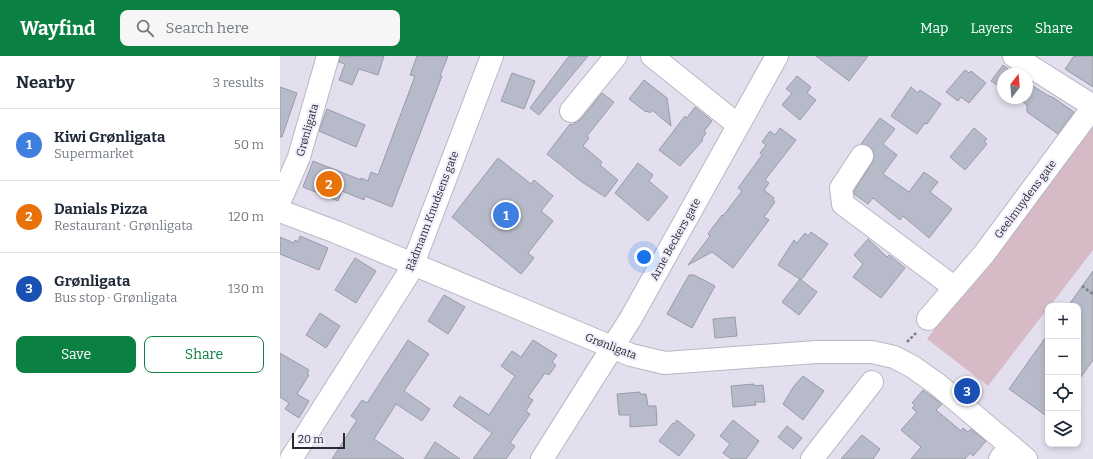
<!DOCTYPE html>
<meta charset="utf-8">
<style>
:root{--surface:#fff;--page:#f6f6f7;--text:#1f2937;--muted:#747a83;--line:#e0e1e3;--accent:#0b8043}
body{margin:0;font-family:Bitter,serif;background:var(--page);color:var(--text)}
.controls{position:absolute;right:12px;bottom:12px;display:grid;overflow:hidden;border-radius:8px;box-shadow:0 2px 6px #0003}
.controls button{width:36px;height:36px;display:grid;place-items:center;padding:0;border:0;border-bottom:1px solid var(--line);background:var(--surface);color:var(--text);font:20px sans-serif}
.compass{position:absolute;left:717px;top:12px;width:36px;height:36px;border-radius:50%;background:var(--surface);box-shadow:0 2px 6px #0003;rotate:16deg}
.scale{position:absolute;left:12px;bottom:10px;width:53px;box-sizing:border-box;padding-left:4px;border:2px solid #2c2a30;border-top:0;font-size:11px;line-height:14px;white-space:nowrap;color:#2c2a30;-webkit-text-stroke:3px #f1ecfb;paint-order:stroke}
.you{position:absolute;left:364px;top:201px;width:14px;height:14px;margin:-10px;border:3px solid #fff;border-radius:50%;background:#1a73e8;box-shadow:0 0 0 6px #1a73e833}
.badge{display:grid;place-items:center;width:26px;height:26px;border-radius:50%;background:var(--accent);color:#fff;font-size:13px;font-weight:700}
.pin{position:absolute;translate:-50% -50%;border:2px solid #fff;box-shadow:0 1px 4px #0006}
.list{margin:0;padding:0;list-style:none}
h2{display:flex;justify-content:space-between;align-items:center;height:52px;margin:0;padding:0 16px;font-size:17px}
h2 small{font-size:13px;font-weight:400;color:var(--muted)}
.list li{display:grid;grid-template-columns:26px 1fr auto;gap:12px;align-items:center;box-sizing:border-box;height:72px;padding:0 16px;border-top:1px solid var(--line)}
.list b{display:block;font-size:15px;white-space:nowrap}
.list p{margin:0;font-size:13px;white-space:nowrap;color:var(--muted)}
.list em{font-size:13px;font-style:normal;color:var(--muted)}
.actions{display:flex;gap:8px;padding:12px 16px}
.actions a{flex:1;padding:9px 0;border:1px solid var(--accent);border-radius:8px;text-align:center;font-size:14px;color:var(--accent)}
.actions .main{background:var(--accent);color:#fff}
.icon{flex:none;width:22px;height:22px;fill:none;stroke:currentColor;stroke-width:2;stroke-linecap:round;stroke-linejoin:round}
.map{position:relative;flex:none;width:813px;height:403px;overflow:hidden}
header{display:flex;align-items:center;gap:24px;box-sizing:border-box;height:56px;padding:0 20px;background:var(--accent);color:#fff}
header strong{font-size:19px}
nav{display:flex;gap:22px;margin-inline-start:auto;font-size:14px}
.search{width:280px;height:36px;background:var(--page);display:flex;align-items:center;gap:10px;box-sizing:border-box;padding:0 14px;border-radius:8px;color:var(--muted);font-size:15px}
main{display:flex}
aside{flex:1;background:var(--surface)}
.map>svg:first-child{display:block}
</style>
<header>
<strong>Wayfind</strong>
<div class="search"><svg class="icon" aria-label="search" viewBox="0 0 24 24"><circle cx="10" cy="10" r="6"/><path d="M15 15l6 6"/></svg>Search here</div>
<nav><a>Map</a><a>Layers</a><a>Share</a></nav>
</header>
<main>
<aside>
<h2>Nearby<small>3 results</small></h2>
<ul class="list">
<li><span class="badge" style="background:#3f7fe0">1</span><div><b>Kiwi Grønligata</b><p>Supermarket</p></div><em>50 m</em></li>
<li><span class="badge" style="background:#e8710a">2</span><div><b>Danials Pizza</b><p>Restaurant · Grønligata</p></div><em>120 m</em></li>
<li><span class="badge" style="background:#1a4fb4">3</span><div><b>Grønligata</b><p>Bus stop · Grønligata</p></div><em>130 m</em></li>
</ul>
<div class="actions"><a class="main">Save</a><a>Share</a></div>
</aside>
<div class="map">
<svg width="813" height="403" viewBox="0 0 813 403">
<rect width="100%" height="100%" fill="#e4dfee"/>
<path fill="#d6bbc6" d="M813 69V194L770 250H768V252L708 330 647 283Z"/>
<path fill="#b7bac8" stroke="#989ba9" d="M60 0H104L98 19 79 13 72 29 59 24 65 8 59 6Z
M137 0H168L160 20H162L112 151 85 140 84 144 62 135 58 145 23 131 33 105 81 124V122L88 125 91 116 98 119 135 20 130 19Z
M289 0H308L259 59 250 52Z
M536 0H588L569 25Z
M794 0H813V31L785 13Z
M723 9 735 18H723V33L711 25Z
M685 14 689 17 691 15 706 27 689 47 681 41 678 45 666 36Z
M232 17 255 25 244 53 221 45Z
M517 20 531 31 527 37 536 44 520 64 502 49 512 37 506 33Z
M364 24 387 42 391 70 372 54 370 57 367 55 366 56 349 43Z
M747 26 767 39 774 42 794 56 778 78 747 56V49L737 42H747Z
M0 31 17 37 2 81H0Z
M631 31 638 37 640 34 661 48 647 68 645 67 637 78 611 60Z
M322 37 334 46 307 80 309 82 303 90 322 106 320 109 338 124 325 141 302 126 267 98 290 68 292 69 301 63Z
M415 51 432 65 424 75 426 77 422 83 423 84 400 110 379 94 405 60 407 62Z
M47 53 85 69 76 91 39 75Z
M600 62 615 73 603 88 617 99 603 118 629 136 644 116 658 126 650 136 672 153 649 182 623 160 620 164 593 142 588 148 574 138V135L592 107 594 101 593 95 589 90 581 88Z
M500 72 516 84 485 124 489 127 484 134 494 142 493 144 495 146 484 161 489 164 453 212 432 196 408 209 430 180 428 178 442 159 443 160 462 135 458 132 482 99 480 97 486 89 482 86 490 75 495 79Z
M694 72 707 83 704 86 707 88 685 114 670 101Z
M218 102 251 128 254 124 273 140 261 155 273 165 248 197 254 202 241 218 172 161Z
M358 107 373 119 369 125 388 141 368 165 335 137Z
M531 176 548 188 521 224 498 209 514 184 517 187 525 177 528 180Z
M20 180 48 192 39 214 0 198V181L14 187 15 184 18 186Z
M588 183 607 201 609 199 625 212 601 242 573 221 583 208 574 199Z
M75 202 96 215 76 247 55 234Z
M813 215V304L798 325V250H788Z
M409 219H414L435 230 412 272 387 258Z
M520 223 537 236 519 259 502 246Z
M164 239 185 251 168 278 148 265Z
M40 257 60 270 46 292 26 279Z
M455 261 457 280 435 282 433 263Z
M768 278V361L729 333Z
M128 284 149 298 124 335 150 353 142 365 116 348 94 383 124 403H52L77 364 71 360 82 344 87 347Z
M253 284 277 299 272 306 276 309 269 319 265 317 248 341 253 344 246 355 250 358 230 387 235 390 226 403H193L212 377 173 350 180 340 209 359 235 320 221 310 232 295 241 301Z
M0 297 29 314 27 318 29 319 17 338 29 345 19 362 5 353 9 347 0 341Z
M523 320 544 335 523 364 503 348 514 330Z
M474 328V330L483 329 485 346H475L476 349 453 351 451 330Z
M643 334 662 348 656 354 681 375 683 372 688 376 691 373 706 385 693 400 690 397 685 403H631L641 391 621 374 637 356 632 352 635 349 632 347Z
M360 336V338H366L368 350H376L377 369 350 371V359H339L337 338Z
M397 364 415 379 399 400 379 385 393 367 394 368Z
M453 364 479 385 466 403H451L443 397 450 388 440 380Z
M507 370 522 382 513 393 498 381Z
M582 379 600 393 593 403H561Z
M155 386 180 403H144Z"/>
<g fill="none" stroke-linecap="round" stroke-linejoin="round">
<g stroke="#bab6c4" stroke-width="24">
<path id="minor" d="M372 0 458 69
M734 0 813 50
M291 55 336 0
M582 100 561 132 563 148 675 232
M0 145 19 101 48 0
M648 263 704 198 813 51
M11 403 127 220 133 208 212 0
M532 403 592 326
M720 403 731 390"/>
</g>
<g stroke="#bab6c4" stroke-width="24">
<path id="major" d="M0 155 56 176 351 299 385 307 536 296H592L614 301 633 311 657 328 746 403
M262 403 351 262 497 0"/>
</g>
<path stroke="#807d87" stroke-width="2.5" stroke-dasharray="3 2" stroke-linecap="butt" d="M802 230 813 238
M627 286 636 277"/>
<use href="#minor" stroke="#fff" stroke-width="22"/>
<use href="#major" stroke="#fff" stroke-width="22"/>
</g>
<g text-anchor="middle" stroke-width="4" stroke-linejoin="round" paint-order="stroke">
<g font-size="11" fill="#2c2a30" stroke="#f1ecfb">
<text transform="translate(27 74) rotate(-74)" y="4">Grønligata</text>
<text transform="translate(745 143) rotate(-53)" y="4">Geelmuydens gate</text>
<text transform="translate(152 155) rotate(-69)" y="4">Rådmann Knudsens gate</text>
<text transform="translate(395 183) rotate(-61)" y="4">Arne Beckers gate</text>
<text transform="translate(331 290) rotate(21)" y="4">Grønligata</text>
</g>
</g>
</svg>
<div class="controls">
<button>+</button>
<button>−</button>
<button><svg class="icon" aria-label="locate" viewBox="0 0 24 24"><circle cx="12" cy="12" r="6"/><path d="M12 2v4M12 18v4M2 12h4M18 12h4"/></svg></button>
<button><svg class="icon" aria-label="layers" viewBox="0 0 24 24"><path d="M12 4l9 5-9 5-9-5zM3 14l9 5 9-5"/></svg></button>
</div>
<svg class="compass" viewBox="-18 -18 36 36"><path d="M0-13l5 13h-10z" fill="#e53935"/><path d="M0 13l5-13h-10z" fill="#747a83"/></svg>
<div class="scale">20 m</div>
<div class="you"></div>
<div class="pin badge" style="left:226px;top:159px;background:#3f7fe0">1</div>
<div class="pin badge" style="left:49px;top:128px;background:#e8710a">2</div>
<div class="pin badge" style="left:687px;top:335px;background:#1a4fb4">3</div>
</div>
</main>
